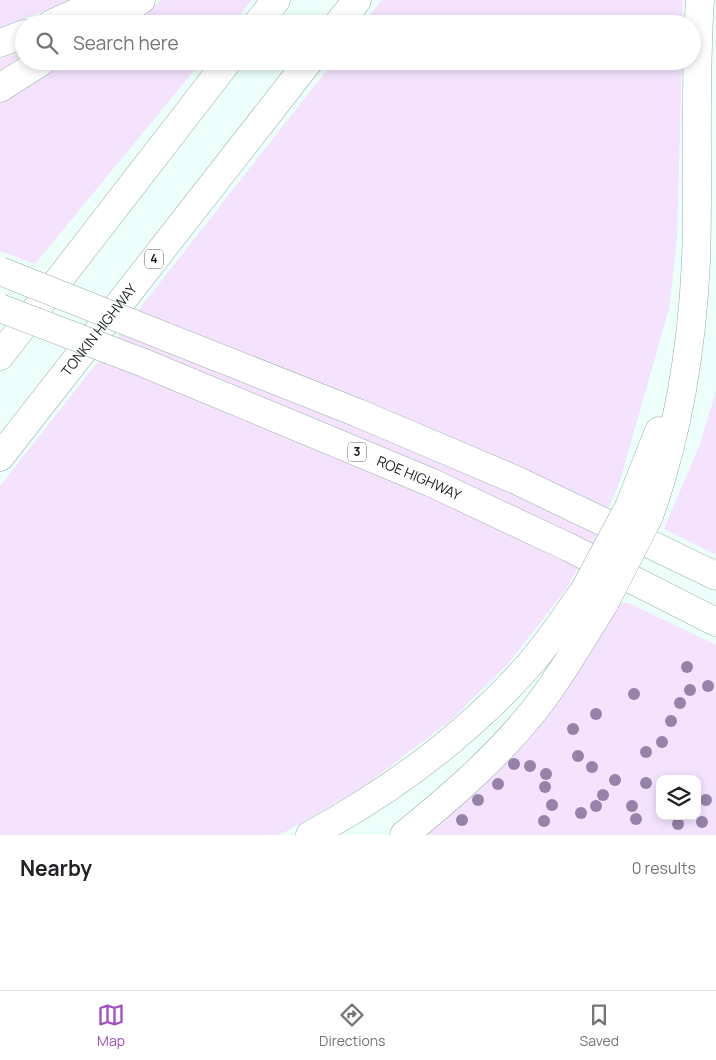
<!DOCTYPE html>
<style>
:root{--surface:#fff;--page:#f6f6f6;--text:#202124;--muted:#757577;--line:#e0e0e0;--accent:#a050c0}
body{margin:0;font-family:Manrope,sans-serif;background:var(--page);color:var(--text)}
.controls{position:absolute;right:15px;bottom:15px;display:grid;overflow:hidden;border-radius:10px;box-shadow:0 2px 8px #0003}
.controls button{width:45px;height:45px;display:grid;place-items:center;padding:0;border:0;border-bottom:1px solid var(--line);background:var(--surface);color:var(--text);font:25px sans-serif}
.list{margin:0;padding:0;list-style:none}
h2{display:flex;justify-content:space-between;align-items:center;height:65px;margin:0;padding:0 20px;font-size:21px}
h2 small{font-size:16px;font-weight:400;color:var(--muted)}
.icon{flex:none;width:28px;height:28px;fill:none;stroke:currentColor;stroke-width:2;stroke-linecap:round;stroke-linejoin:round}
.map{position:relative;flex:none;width:716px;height:835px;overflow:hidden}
.search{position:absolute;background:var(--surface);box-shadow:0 2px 8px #0003;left:15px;right:15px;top:15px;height:55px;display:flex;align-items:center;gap:12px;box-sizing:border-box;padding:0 18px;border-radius:28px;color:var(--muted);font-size:19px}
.sheet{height:155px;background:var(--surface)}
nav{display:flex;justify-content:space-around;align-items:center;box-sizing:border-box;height:70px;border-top:1px solid var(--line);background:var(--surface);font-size:14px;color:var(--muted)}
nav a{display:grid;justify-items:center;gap:2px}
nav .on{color:var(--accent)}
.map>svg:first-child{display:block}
</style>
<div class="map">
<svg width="716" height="835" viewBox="0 0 716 835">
<rect width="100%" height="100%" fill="#ecfffb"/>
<path fill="#f5e3fe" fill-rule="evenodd" d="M0 0H73L0 27Z
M162 0H252L233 24H124Z
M382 0H683L682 24H363Z
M24 51V54L0 71V59Z
M61 61H202L35 264 0 251V103L11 93Z
M334 61H682L677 237 669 309 620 481 595 539 564 592 508 664 450 721 363 787 280 835H0V486Z
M716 391V555L664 529 700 444Z
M605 602 629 603 716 645V835H404L471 779ZM660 779H697V816H660Z"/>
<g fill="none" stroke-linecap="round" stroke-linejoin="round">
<g stroke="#97ada8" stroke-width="29">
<g id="highway">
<path d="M51 24 105 0"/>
<path d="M103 24 141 0"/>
<path d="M257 24 276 0"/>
<path d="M338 24 357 0"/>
<path d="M0 43 24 34"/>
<path d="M0 88 42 61"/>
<path d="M164 336 358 413 516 480 716 576"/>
<path d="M0 356 228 61"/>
<path id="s1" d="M144 363 430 482 568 547 716 622"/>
<path id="s2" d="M0 457 309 61"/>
<path d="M629 507 659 431"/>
<path d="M649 516C678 435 692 348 696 261 699 174 694 87 700 0"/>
<path d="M310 835C393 790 467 735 529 665 549 642 566 616 584 591"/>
<path d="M404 835C452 796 498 756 536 708 562 675 583 637 605 602"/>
</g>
</g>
<use href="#highway" stroke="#fff" stroke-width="28"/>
<g stroke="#97ada8" stroke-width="29" stroke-linecap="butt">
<path id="highway-bridge" d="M0 271 164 336
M0 308 144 363
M584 591 629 507
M605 602 649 516"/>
</g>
<use href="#highway-bridge" stroke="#fff" stroke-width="28"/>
</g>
<g fill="#9782a9">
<circle cx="687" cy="667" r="6"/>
<circle cx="708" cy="686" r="6"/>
<circle cx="690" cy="690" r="6"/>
<circle cx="634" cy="694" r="6"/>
<circle cx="680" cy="703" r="6"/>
<circle cx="596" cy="714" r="6"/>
<circle cx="671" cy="721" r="6"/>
<circle cx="573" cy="729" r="6"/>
<circle cx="662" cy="742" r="6"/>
<circle cx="646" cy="752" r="6"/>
<circle cx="578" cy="756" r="6"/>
<circle cx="514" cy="764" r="6"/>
<circle cx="530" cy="766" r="6"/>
<circle cx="592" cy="767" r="6"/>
<circle cx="546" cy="774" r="6"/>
<circle cx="615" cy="780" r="6"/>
<circle cx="646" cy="783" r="6"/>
<circle cx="498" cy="784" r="6"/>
<circle cx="545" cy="787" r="6"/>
<circle cx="603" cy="795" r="6"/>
<circle cx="478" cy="800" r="6"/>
<circle cx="706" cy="800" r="6"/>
<circle cx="552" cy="805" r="6"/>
<circle cx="596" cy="806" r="6"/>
<circle cx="632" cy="806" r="6"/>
<circle cx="581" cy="813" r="6"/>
<circle cx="636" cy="819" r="6"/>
<circle cx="462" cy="820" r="6"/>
<circle cx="544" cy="821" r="6"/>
<circle cx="702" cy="822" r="6"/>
<circle cx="678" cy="824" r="6"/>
</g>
<g text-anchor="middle" stroke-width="4" stroke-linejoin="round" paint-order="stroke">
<g fill="#fff" stroke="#5b615f" stroke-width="1">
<rect x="145" y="249.5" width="18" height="19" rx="4"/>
<rect x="348" y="442.5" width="18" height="19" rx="4"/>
</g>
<g font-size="12" font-weight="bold" fill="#151d1b">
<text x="154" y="263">4</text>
<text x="357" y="456">3</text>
</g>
<g font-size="14" fill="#151d1b" stroke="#fff">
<text dy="5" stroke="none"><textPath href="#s2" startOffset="161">TONKIN HIGHWAY</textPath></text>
<text dy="5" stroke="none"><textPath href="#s1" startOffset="298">ROE HIGHWAY</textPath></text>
</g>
</g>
</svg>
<div class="controls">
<button><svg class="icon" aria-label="layers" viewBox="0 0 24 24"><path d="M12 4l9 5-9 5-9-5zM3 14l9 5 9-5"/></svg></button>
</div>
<div class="search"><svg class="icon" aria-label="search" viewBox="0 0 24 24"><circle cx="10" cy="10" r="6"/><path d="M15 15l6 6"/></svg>Search here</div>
</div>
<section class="sheet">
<h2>Nearby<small>0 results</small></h2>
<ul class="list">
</ul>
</section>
<nav>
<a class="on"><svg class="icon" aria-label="map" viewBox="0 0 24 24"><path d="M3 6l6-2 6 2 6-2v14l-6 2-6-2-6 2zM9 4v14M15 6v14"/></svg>Map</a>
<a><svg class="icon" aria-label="directions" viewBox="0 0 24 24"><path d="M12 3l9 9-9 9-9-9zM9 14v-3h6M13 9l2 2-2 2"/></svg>Directions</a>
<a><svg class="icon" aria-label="saved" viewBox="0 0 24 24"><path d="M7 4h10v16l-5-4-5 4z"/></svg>Saved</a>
</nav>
